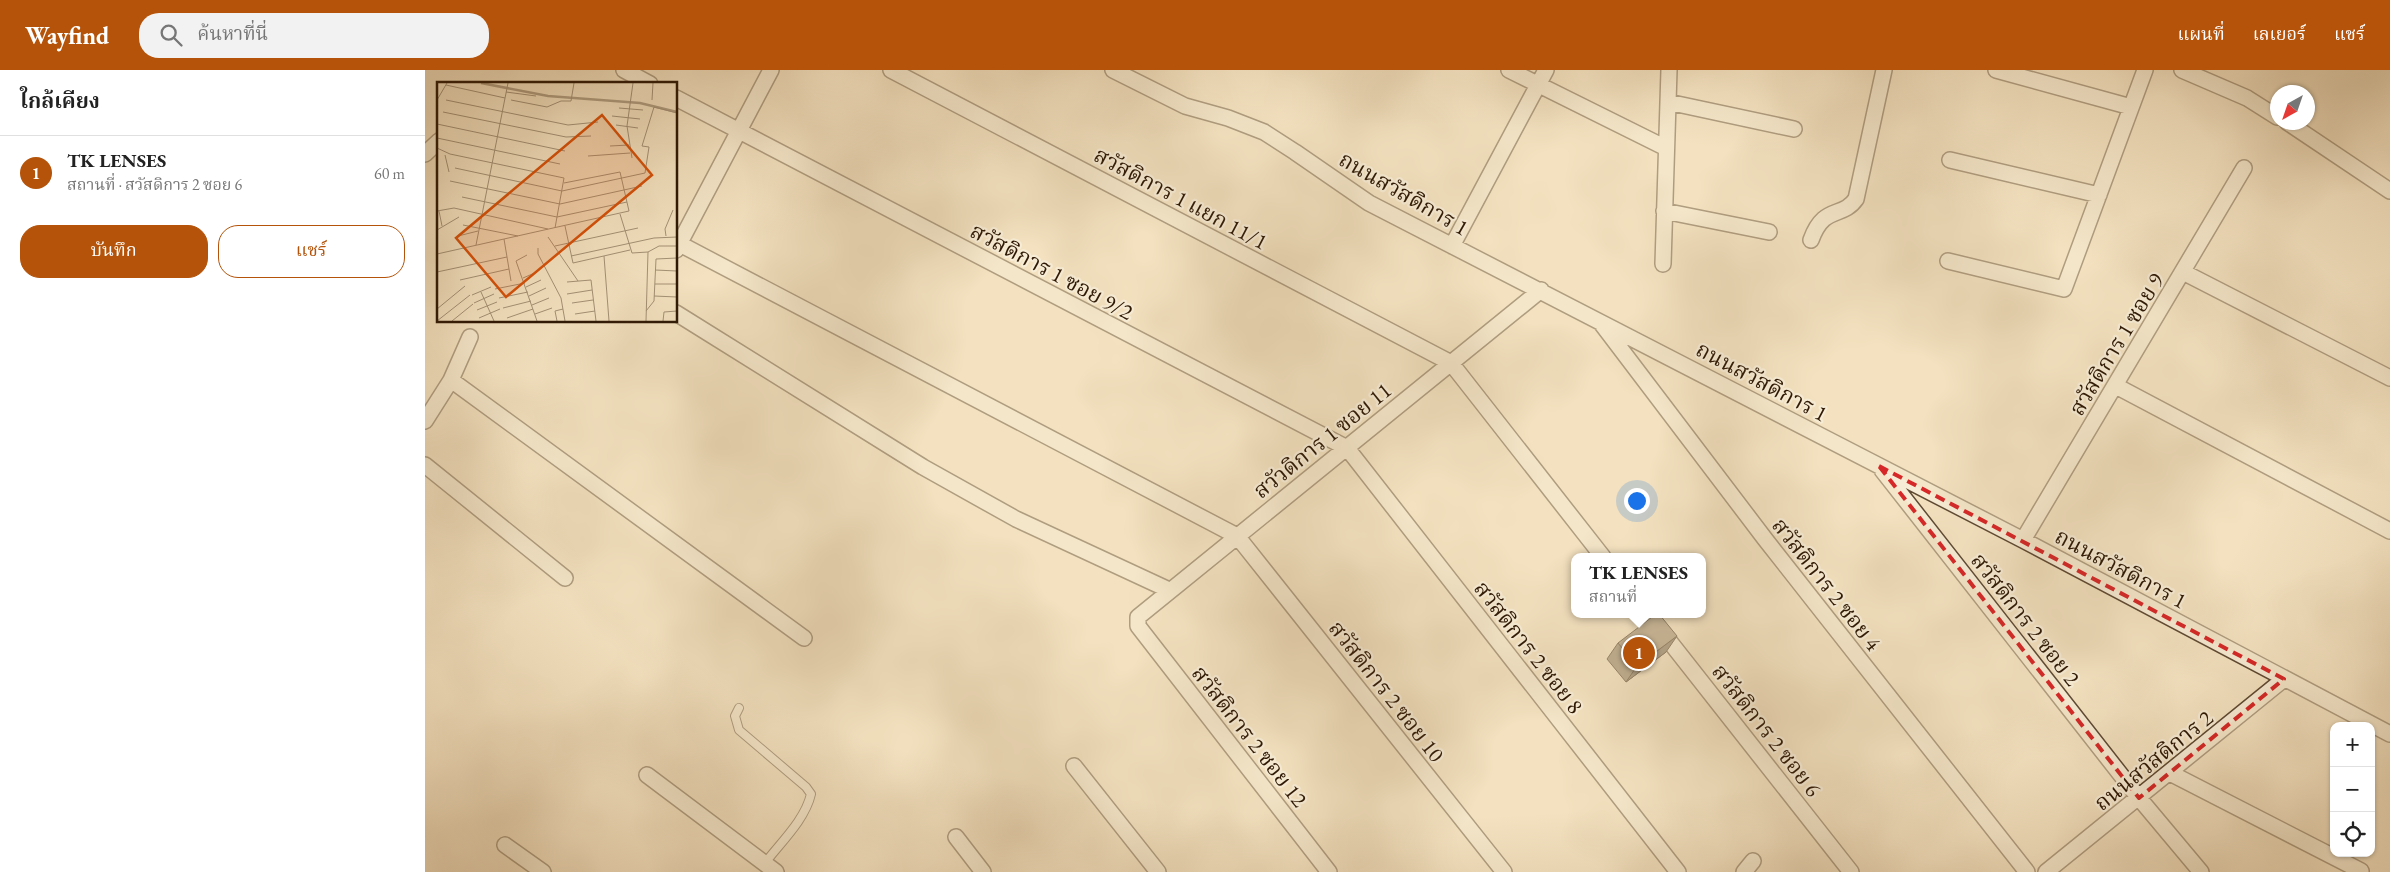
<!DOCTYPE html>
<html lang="th">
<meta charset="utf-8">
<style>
:root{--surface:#fff;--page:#f2f2f2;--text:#222;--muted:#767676;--line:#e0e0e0;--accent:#b45309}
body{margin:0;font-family:"EB Garamond","Noto Serif Thai",serif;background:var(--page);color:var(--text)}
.controls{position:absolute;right:15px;bottom:15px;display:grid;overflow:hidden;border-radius:10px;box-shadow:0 1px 4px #0004}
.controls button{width:45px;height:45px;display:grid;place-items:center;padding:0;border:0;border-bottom:1px solid var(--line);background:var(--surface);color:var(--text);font:25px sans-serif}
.compass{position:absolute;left:1845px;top:15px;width:45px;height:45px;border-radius:50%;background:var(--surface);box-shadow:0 1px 4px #0004;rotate:220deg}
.you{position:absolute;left:1211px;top:430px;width:18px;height:18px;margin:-12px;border:4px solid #fff;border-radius:50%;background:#1a73e8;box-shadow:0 0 0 8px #1a73e833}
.badge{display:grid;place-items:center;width:32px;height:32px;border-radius:50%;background:var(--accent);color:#fff;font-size:16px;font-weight:700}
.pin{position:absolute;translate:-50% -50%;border:2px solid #fff;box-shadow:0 1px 5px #0006}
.popup{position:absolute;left:1146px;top:483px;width:135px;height:65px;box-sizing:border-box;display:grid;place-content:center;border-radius:10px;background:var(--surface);filter:drop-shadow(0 1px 4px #0005);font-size:16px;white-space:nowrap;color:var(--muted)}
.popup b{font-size:19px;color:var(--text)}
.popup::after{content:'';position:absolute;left:50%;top:100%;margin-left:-10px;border:10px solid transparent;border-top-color:var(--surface)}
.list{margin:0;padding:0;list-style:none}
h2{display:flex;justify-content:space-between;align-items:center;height:65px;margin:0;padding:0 20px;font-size:21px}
h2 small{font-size:16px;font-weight:400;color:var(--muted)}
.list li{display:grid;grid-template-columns:32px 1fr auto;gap:15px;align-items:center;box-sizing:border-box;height:75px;padding:0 20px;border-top:1px solid var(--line)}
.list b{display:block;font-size:19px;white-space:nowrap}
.list p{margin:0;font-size:16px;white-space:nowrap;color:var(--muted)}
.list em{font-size:16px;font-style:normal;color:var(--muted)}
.actions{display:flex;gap:10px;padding:15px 20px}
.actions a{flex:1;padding:11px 0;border:1px solid var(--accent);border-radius:20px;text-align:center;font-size:18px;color:var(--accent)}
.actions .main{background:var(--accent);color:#fff}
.icon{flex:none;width:28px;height:28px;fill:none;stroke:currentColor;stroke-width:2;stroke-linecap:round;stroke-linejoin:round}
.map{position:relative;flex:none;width:1965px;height:802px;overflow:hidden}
header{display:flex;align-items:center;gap:30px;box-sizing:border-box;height:70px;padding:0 25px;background:var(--accent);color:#fff}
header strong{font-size:24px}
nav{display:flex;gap:28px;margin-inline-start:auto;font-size:18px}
.search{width:350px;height:45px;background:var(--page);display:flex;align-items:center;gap:12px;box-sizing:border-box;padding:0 18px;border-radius:20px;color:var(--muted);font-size:19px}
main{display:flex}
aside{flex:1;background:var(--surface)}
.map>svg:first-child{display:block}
</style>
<header>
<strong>Wayfind</strong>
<div class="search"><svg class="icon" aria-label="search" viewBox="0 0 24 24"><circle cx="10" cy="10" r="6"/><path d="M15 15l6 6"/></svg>ค้นหาที่นี่</div>
<nav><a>แผนที่</a><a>เลเยอร์</a><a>แชร์</a></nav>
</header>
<main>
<aside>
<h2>ใกล้เคียง<small></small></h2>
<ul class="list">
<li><span class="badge">1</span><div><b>TK LENSES</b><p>สถานที่ · สวัสดิการ 2 ซอย 6</p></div><em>60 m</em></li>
</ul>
<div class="actions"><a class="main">บันทึก</a><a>แชร์</a></div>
</aside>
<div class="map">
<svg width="1965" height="802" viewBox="0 0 1965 802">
<rect width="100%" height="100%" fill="#f3e1bf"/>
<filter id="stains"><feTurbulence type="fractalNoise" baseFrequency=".004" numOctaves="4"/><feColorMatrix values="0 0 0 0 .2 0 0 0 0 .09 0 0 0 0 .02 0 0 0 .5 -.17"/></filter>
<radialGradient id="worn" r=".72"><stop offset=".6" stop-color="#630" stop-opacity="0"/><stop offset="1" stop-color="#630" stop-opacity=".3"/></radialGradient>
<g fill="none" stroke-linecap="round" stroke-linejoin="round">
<g stroke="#5f4a34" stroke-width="10">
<path id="service" d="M314 638 310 646 314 660 381 717 386 724C380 750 356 772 340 793"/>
</g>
<g stroke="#5f4a34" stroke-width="18">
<path id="minor" d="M199 0 225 14
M466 0 1026 293 1178 487
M688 0 760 36 803 48 839 62 870 82 944 133 1598 470 1965 664
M1084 0 1241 78
M1571 0 1706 37
M1757 0 1822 28 1852 47
M251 28 922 378 1253 802
M1243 32 1369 59
M1862 52 1965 121
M0 84 14 71
M1525 90 1674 125
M1239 141 1344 162
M1386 170C1399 134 1417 149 1431 129L1459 0
M251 172 812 466 1079 802
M1027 176 1121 0
M251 180 346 0
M1523 191 1639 219 1720 0
M1238 194 1244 0
M1758 202 1965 308
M251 243 498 397 591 449 744 520
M1176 253 1340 469 1602 802
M26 310 379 568
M1691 316 1965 461
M0 351 26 310 45 267
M0 395 140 508
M1457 400 1714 728 1776 802
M1598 470 1819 98
M1223 544 1426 802
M649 696 733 802
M1745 703 1936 801
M222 705 351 802
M531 767 558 802
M80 775 118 802
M904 802 713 556V547L1116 220
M1319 802 1328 791
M1621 802 1859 609"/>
</g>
<use href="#service" stroke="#f7ecd5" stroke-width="8"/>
<use href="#minor" stroke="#f7ecd5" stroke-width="15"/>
</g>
<path fill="#7f6f58" stroke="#2e1805" d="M1193 573 1241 582 1201 612 1182 589Z"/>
<path fill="#685a47" stroke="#2e1805" d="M1252 566 1241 582 1201 612 1212 596Z"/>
<path fill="#948166" stroke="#2e1805" d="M1231 544H1234L1252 566 1212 596 1193 573Z"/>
<path d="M0 0H1965V802H0ZM1454 396 1859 609 1714 728Z" fill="#f3e1bf" fill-opacity=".55" fill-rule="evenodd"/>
<path fill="none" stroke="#d62828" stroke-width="4" stroke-dasharray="10 6" stroke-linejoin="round" d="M1454 396 1859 609 1714 728Z"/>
<g text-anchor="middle" stroke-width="4.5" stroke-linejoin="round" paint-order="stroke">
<g font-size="22" fill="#2e1805" stroke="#f7ecd5">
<text transform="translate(979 123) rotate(30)" y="8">ถนนสวัสดิการ 1</text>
<text transform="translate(756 128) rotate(28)" y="8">สวัสดิการ 1 แยก 11/1</text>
<text transform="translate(627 201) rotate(28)" y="8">สวัสดิการ 1 ซอย 9/2</text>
<text transform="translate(1691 274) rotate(-59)" y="8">สวัสดิการ 1 ซอย 9</text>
<text transform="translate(1337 311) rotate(28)" y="8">ถนนสวัสดิการ 1</text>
<text transform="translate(897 370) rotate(-39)" y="8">สวัวดิการ 1 ซอย 11</text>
<text transform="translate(1696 498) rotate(28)" y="8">ถนนสวัสดิการ 1</text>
<text transform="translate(1402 514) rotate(52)" y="8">สวัสดิการ 2 ซอย 4</text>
<text transform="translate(1601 549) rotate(52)" y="8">สวัสดิการ 2 ซอย 2</text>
<text transform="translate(1104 577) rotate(52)" y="8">สวัสดิการ 2 ซอย 8</text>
<text transform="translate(962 621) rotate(52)" y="8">สวัสดิการ 2 ซอย 10</text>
<text transform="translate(1342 660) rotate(52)" y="8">สวัสดิการ 2 ซอย 6</text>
<text transform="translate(825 666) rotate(52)" y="8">สวัสดิการ 2 ซอย 12</text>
<text transform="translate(1728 690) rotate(-39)" y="8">ถนนสวัสดิการ 2</text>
</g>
</g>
<g transform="translate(12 12)">
<rect width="240" height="240" fill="#f3e1bf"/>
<path fill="none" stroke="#b09d80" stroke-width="2.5" d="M44 1 111 14 203 21 240 30"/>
<path fill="none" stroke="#a49175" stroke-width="1" d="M9 3 68 16M69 10 99 14M0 18 10 1M9 18 131 43 161 40M74 18 110 25 124 19H134L137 1M215 18 216 1M182 26 206 28M6 30 129 55 154 54M175 34 203 37M0 42 128 69M179 43 201 46M0 56 123 82M173 64 192 63M0 66 13 72 127 96 118 146M8 73 12 90M151 74 193 71M195 76 190 44 196 1M18 86 125 109 208 91 212 65 205 64 217 25 240 31M13 99 123 122 205 104M25 115 120 135 190 120M0 129 17 126 111 147M2 129 5 144M183 132 195 171 211 170 222 164H240M26 143 81 154M128 144 136 181 193 168M0 148 22 135M21 154 41 149M229 154 228 147 236 128M111 155 141 199M67 157 74 199M39 163 71 1M118 164 201 146M101 166V172L124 216 128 239M0 172 192 129 183 90 127 101M90 173 79 179 100 239M134 174 217 156 240 155M167 174 172 239M218 188 240 189M0 190 70 175M86 196 100 190M23 198 72 187M130 200 154 198 159 239M218 202H240M89 205 104 198M58 207 88 201M44 210 57 239M130 212 155 208M35 213 54 205M92 214 109 206M217 214 240 215M62 216 91 210M37 221 57 212M135 221 156 218M95 223 112 216M66 226 94 219M0 227 28 204M40 228 60 220M209 229 217 219 219 177 240 176M98 232 115 226M138 232 158 229M42 236 63 227M70 236 96 227M0 239 33 213M15 239 36 222M120 239 118 229 126 227M209 239 211 170M226 239 227 230 240 229"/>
<path fill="#d5520b" fill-opacity="0.15" stroke="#d5520b" stroke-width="2.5" d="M165 33 215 93 69 215 19 156Z"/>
<rect width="240" height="240" fill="none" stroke="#2e1805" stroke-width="2.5"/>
</g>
<rect width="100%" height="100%" filter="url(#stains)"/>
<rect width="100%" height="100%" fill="url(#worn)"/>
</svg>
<div class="controls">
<button>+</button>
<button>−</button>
<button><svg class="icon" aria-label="locate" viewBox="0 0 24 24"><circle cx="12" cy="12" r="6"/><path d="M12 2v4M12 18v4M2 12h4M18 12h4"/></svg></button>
</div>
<svg class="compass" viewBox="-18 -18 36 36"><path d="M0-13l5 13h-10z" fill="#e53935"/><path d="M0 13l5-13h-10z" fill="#767676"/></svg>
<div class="you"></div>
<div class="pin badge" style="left:1214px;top:583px">1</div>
<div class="popup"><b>TK LENSES</b>สถานที่</div>
</div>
</main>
